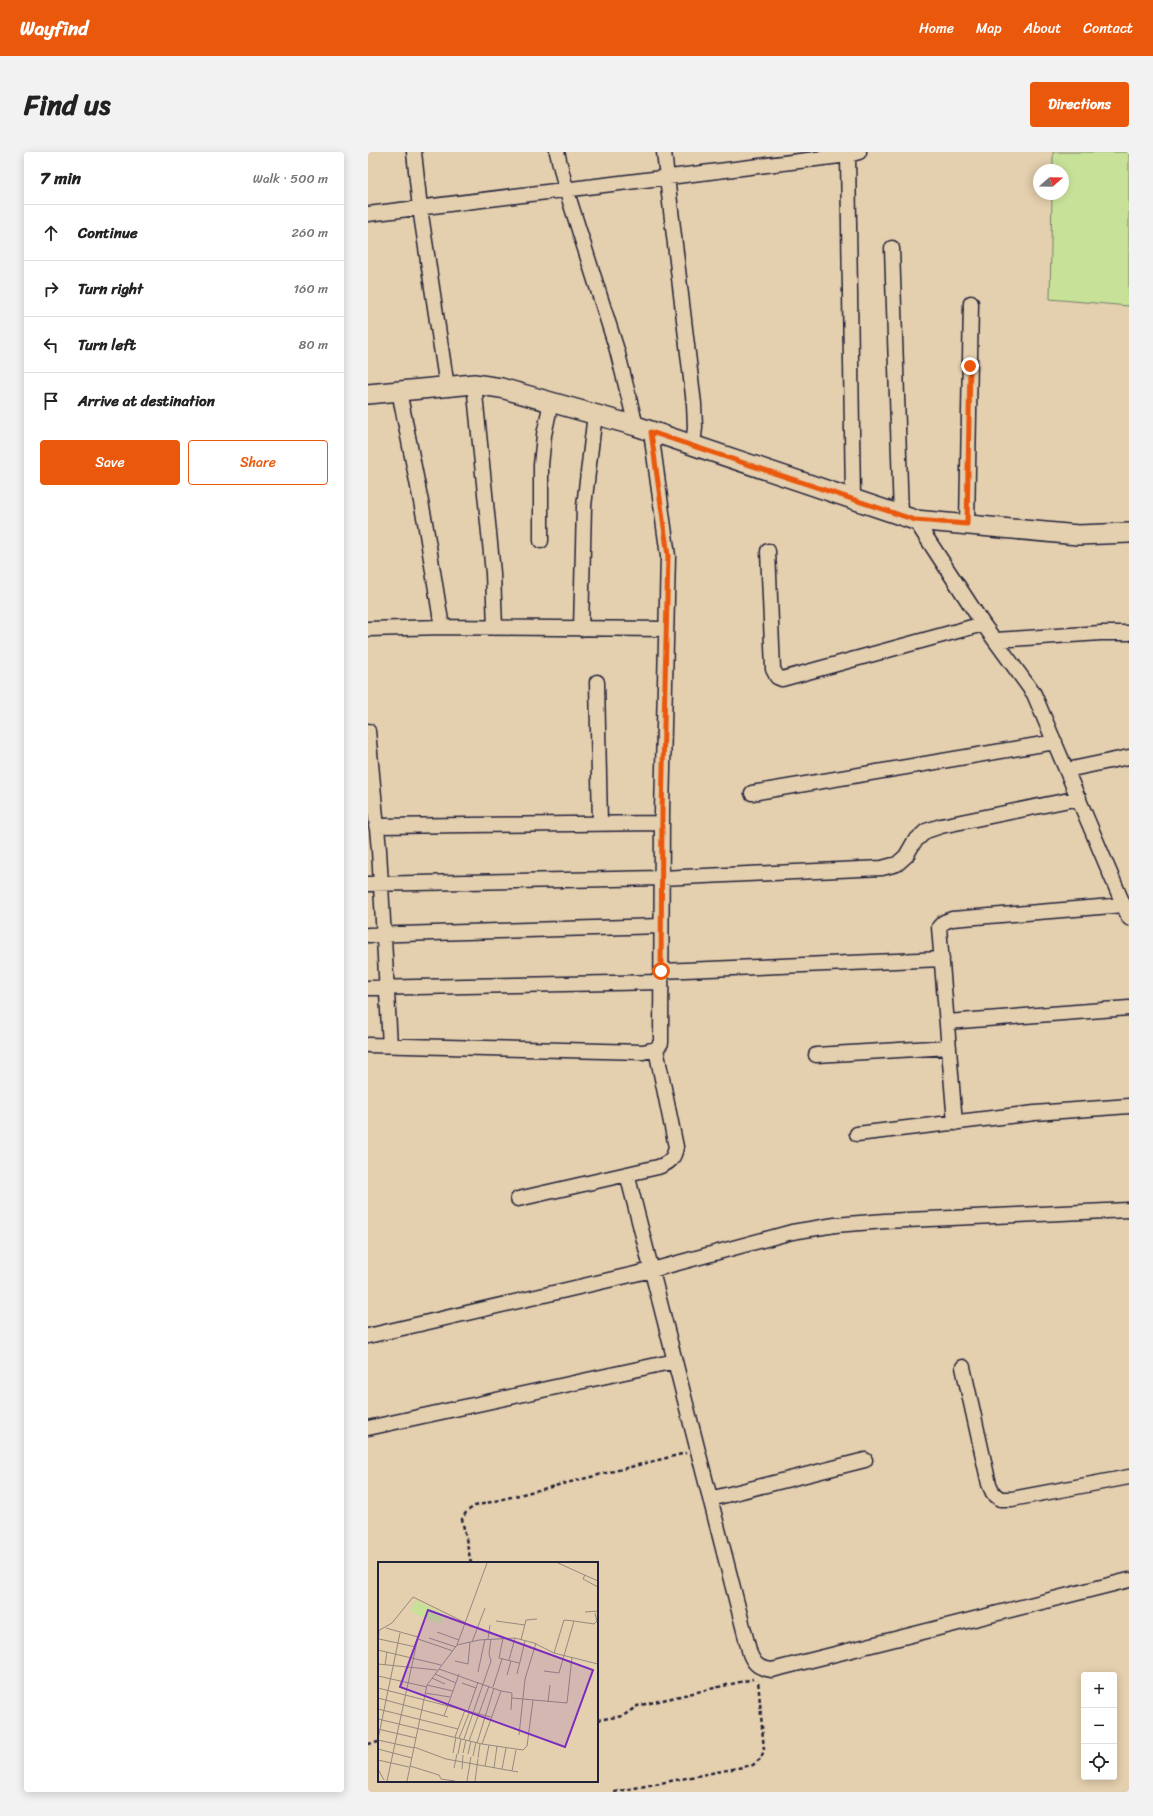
<!DOCTYPE html>
<meta charset="utf-8">
<style>
:root{--surface:#fff;--page:#f2f2f2;--text:#222;--muted:#767676;--line:#e0e0e0;--accent:#ea580c}
body{margin:0;font-family:Sriracha,sans-serif;background:var(--page);color:var(--text)}
.controls{position:absolute;right:12px;bottom:12px;display:grid;overflow:hidden;border-radius:4px;box-shadow:0 2px 10px #0003}
.controls button{width:36px;height:36px;display:grid;place-items:center;padding:0;border:0;border-bottom:1px solid var(--line);background:var(--surface);color:var(--text);font:20px sans-serif}
.compass{position:absolute;left:665px;top:12px;width:36px;height:36px;border-radius:50%;background:var(--surface);box-shadow:0 2px 10px #0003;rotate:70deg}
.stop{position:absolute;width:12px;height:12px;margin:-9px;border:3px solid #ea580c;border-radius:50%;background:#fff}
.stop.end{background:#ea580c;border-color:#fff;box-shadow:0 1px 4px #0008}
.list{margin:0;padding:0;list-style:none}
h2{display:flex;justify-content:space-between;align-items:center;height:52px;margin:0;padding:0 16px;font-size:17px}
h2 small{font-size:13px;font-weight:400;color:var(--muted)}
.list li{display:grid;grid-template-columns:26px 1fr auto;gap:12px;align-items:center;box-sizing:border-box;height:56px;padding:0 16px;border-top:1px solid var(--line)}
.list b{display:block;font-size:15px;white-space:nowrap}
.list em{font-size:13px;font-style:normal;color:var(--muted)}
.actions{display:flex;gap:8px;padding:12px 16px}
.actions a{flex:1;padding:9px 0;border:1px solid var(--accent);border-radius:4px;text-align:center;font-size:14px;color:var(--accent)}
.actions .main{background:var(--accent);color:#fff}
.icon{flex:none;width:22px;height:22px;fill:none;stroke:currentColor;stroke-width:2;stroke-linecap:round;stroke-linejoin:round}
.map{position:relative;flex:none;width:761px;height:1640px;overflow:hidden;border-radius:4px}
header{display:flex;align-items:center;gap:24px;box-sizing:border-box;height:56px;padding:0 20px;background:var(--accent);color:#fff}
header strong{font-size:19px}
nav{display:flex;gap:22px;margin-inline-start:auto;font-size:14px}
.intro{display:flex;align-items:center;justify-content:space-between;box-sizing:border-box;height:96px;padding:0 24px}
h1{margin:0;font-size:28px}
.button{padding:10px 18px;border-radius:4px;background:var(--accent);color:#fff;font-size:14px;font-weight:700}
main{display:flex;gap:24px;padding:0 24px}
aside{flex:1;background:var(--surface);border-radius:4px;box-shadow:0 2px 10px #0003}
.map>svg:first-child{display:block}
</style>
<header>
<strong>Wayfind</strong>
<nav><a>Home</a><a>Map</a><a>About</a><a>Contact</a></nav>
</header>
<div class="intro"><h1>Find us</h1><a class="button">Directions</a></div>
<main>
<aside>
<h2>7 min<small>Walk · 500 m</small></h2>
<ul class="list">
<li><svg class="icon" aria-label="ahead" viewBox="0 0 24 24"><path d="M12 20V5M6 11l6-6 6 6"/></svg><div><b>Continue</b></div><em>260 m</em></li>
<li><svg class="icon" aria-label="right" viewBox="0 0 24 24"><path d="M7 20v-9h11M14 6l5 5-5 5"/></svg><div><b>Turn right</b></div><em>160 m</em></li>
<li><svg class="icon" aria-label="left" viewBox="0 0 24 24"><path d="M17 20v-9H6M10 6l-5 5 5 5"/></svg><div><b>Turn left</b></div><em>80 m</em></li>
<li><svg class="icon" aria-label="arrive" viewBox="0 0 24 24"><path d="M6 21V4h12l-3 4 3 4H6"/></svg><div><b>Arrive at destination</b></div></li>
</ul>
<div class="actions"><a class="main">Save</a><a>Share</a></div>
</aside>
<div class="map">
<svg width="761" height="1640" viewBox="0 0 761 1640">
<rect width="100%" height="100%" fill="#e4cfae"/>
<filter id="ink" filterUnits="userSpaceOnUse"><feTurbulence type="fractalNoise" baseFrequency=".025" numOctaves="2"/><feDisplacementMap in="SourceGraphic" scale="8" xChannelSelector="R" yChannelSelector="G"/><feConvolveMatrix kernelMatrix="1 2 1 2 8 2 1 2 1" color-interpolation-filters="sRGB"/></filter>
<g filter="url(#ink)">
<path fill="#c7e198" stroke="#74826a" d="M685 0H761V154L682 147 684 42H695V18H685Z"/>
<g fill="none" stroke-linecap="round" stroke-linejoin="round">
<g stroke="#22223b" stroke-width="17">
<path id="street" d="M46 0 52 56 79 235
M189 0 198 37 249 198 268 274
M296 0 326 252 327 275 325 294
M480 3 485 347
M0 62 480 3 491 0
M524 96 533 363
M106 232 125 421 127 476
M31 239 57 370 74 475
M547 368 615 472 666 542 761 766
M599 372 603 151
M173 389V313L176 283 183 250
M400 399 405 517 409 525 414 527 615 472
M0 477 74 475 298 477
M213 477 216 354 227 262
M627 488 733 481H761
M229 530 232 671
M0 579 11 698 22 894
M699 618 761 605
M384 641 687 590
M8 674 294 671
M0 732 293 726 514 716 529 712 538 704 546 690 558 679 573 674 711 646
M0 783 293 774
M293 819 574 807
M0 836 293 830
M579 870 761 856
M0 893 275 900 288 897 293 891 294 660 300 404 283 280
M448 903 581 895
M587 971 571 775 576 770 584 767 756 753
M489 982 667 961 761 954
M259 1022 382 1502C387 1514 392 1516 404 1518L761 1428
M150 1047 290 1015C301 1011 306 1007 308 995L288 897
M0 1184 284 1118 424 1080 467 1073 517 1069 761 1058
M595 1215 621 1332 625 1341 632 1347H644L761 1325
M0 1276 307 1209
M342 1347 497 1308"/>
</g>
<g stroke="#22223b" stroke-width="22">
<path id="secondary" d="M0 242 106 232 133 236 268 274 547 368 710 383 761 381"/>
</g>
<path stroke="#22223b" stroke-width="2.5" stroke-dasharray="4 3" stroke-linecap="butt" d="M103 1411 94 1367 99 1359 107 1354 318 1301
M229 1568 255 1564 269 1554 385 1527
M0 1592 11 1590
M246 1640 385 1613 393 1606 396 1598 390 1528"/>
<use href="#street" stroke="#e4cfae" stroke-width="14"/>
<use href="#secondary" stroke="#e4cfae" stroke-width="19"/>
</g>
</g>
<g fill="none" stroke-linecap="round" stroke-linejoin="round" filter="url(#ink)">
<path stroke="#ea580c" stroke-width="5" d="M293 819 294 660 300 404 283 280 547 368 599 372 602 214"/>
</g>
<g transform="translate(10 1410)">
<rect width="220" height="220" fill="#e4cfae"/>
<path d="M37 38 66 52 62 62 33 50Z" fill="#c7e198"/>
<path fill="none" stroke="#968a80" stroke-width="1" d="M180 1 220 19M207 13 205 17 220 25M207 50 220 49M118 59 147 63M8 66 40 75 9 219M0 69 14 61 35 35 88 61M59 70 81 78M51 76 78 85M125 76 121 96 141 101M1 77 38 85M40 77 75 89M110 77 112 63M143 78 148 58 159 57M94 80 107 46M79 83 101 78 137 76 156 81 176 91 220 102M0 87 1 69M0 88 63 103M176 91 186 58 196 59M131 98 137 76M77 99 90 102 92 80M0 102 59 108M7 103 9 90M166 109 181 111 196 59 216 62 219 59 217 51M100 110 107 77M57 112 78 121M139 112 147 79M129 113 133 99M0 114 49 125M54 116 67 122M84 121 98 126M49 123 75 129M115 125 124 97M0 126 113 155M123 129 134 131 133 148M47 131 72 135M0 136 70 155M134 136 189 141 194 95M170 140 172 123M0 147 80 167M90 149 100 120M66 154 81 112M0 157 104 182 123 129 61 107M0 167 38 176M141 173 147 117 158 81M77 175 87 148M81 176 92 149M0 177 22 71M86 177 113 99 111 92 113 77M0 178 36 186M91 179 111 124M99 181 116 126M104 182 145 188 149 184 155 138M36 185 68 197 140 210M0 187 34 196M75 191 78 175M85 191 88 178M80 192 83 177M90 192 93 179M95 194 98 180M100 196 102 182M0 198 31 205M32 204 61 213 63 217 77 219M107 204 111 183M76 206 79 192M116 206 119 184M0 207 6 218M84 207 85 193M124 207 128 186M134 209 138 188M29 219 49 123 79 83 109 1M89 219 93 195M97 219 100 197"/>
<path fill="#7b2cbf" fill-opacity="0.15" stroke="#7b2cbf" stroke-width="2" d="M50 48 215 108 187 185 22 125Z"/>
<rect width="220" height="220" fill="none" stroke="#22223b" stroke-width="2"/>
</g>
</svg>
<div class="controls">
<button>+</button>
<button>−</button>
<button><svg class="icon" aria-label="locate" viewBox="0 0 24 24"><circle cx="12" cy="12" r="6"/><path d="M12 2v4M12 18v4M2 12h4M18 12h4"/></svg></button>
</div>
<svg class="compass" viewBox="-18 -18 36 36"><path d="M0-13l5 13h-10z" fill="#e53935"/><path d="M0 13l5-13h-10z" fill="#767676"/></svg>
<div class="stop" style="left:293px;top:819px"></div>
<div class="stop end" style="left:602px;top:214px"></div>
</div>
</main>
